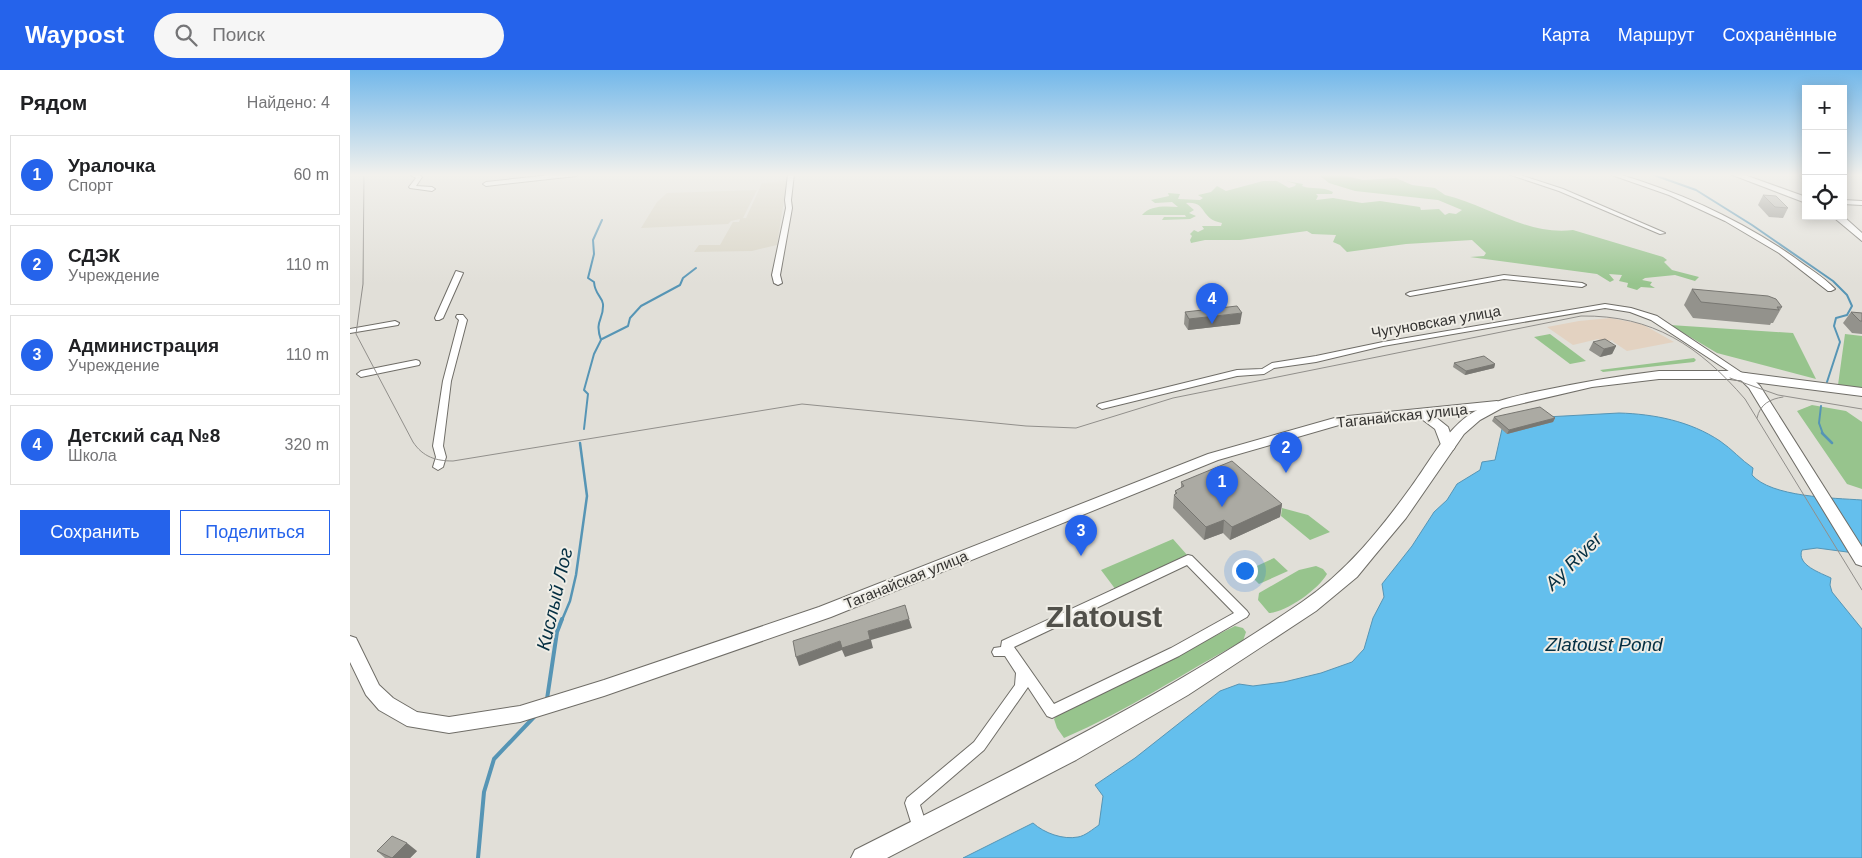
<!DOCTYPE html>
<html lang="ru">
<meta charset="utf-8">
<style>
:root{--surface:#fff;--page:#f6f6f6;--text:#202124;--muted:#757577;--line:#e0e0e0;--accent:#2563eb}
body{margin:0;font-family:Arial,sans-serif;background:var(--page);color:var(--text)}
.controls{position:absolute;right:15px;top:15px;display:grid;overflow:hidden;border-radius:0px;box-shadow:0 2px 12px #0003}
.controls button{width:45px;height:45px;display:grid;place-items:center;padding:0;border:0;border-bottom:1px solid var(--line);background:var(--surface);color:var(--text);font:25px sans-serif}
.you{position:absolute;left:894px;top:500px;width:18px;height:18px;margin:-12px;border:4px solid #fff;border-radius:50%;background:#1a73e8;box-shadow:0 0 0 8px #1a73e833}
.badge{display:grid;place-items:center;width:32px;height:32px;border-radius:50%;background:var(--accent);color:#fff;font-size:16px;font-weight:700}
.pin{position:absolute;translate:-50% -41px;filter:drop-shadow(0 1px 2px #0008)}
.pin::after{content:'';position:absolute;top:26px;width:18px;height:15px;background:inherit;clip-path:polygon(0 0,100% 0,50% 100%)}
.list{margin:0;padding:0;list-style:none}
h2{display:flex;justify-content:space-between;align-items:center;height:65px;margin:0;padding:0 20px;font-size:21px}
h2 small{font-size:16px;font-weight:400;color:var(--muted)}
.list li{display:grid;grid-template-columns:32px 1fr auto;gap:15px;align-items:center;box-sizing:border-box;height:80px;margin:0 10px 10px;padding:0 10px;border:1px solid var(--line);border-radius:0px}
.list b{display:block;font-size:19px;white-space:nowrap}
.list p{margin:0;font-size:16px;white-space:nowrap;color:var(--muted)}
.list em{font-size:16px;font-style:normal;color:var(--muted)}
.actions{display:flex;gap:10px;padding:15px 20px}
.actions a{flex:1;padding:11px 0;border:1px solid var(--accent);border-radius:0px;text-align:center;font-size:18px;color:var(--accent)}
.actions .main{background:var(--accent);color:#fff}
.icon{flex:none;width:28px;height:28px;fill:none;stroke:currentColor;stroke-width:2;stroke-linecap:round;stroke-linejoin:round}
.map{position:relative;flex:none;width:1512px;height:788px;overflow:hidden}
header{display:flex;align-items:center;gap:30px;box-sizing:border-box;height:70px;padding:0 25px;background:var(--accent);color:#fff}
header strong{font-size:24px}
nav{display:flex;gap:28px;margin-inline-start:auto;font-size:18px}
.search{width:350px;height:45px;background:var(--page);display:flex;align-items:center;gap:12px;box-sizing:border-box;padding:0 18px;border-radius:28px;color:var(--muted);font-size:19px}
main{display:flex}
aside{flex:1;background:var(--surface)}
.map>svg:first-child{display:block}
</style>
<header>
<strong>Waypost</strong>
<div class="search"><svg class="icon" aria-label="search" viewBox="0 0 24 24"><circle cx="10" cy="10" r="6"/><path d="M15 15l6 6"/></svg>Поиск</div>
<nav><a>Карта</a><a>Маршрут</a><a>Сохранённые</a></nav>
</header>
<main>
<aside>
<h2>Рядом<small>Найдено: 4</small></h2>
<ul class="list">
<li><span class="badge">1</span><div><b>Уралочка</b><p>Спорт</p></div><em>60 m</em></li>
<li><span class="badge">2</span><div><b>СДЭК</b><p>Учреждение</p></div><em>110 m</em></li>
<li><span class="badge">3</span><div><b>Администрация</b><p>Учреждение</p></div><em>110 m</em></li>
<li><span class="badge">4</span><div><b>Детский сад №8</b><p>Школа</p></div><em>320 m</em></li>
</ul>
<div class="actions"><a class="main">Сохранить</a><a>Поделиться</a></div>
</aside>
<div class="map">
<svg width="1512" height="788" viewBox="0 0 1512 788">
<rect width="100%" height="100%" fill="#e1dfd8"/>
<path fill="#d8d4c6" d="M437 111 427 175 402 181 344 182 349 175H370L383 152H389L390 149 381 151 378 154 291 158 307 132 317 123 407 120 393 148H396L412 113Z"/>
<path fill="#e3d2c1" d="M1260 248 1292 254 1324 272 1277 281 1262 271 1264 270 1253 272 1248 269 1223 275 1197 257 1229 251Z"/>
<path fill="#97c48d" d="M968 104H988L1013 110 1046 108 1062 115 1085 118 1095 125C1137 135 1178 166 1223 160L1313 187 1317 190 1314 192 1322 200 1349 207 1345 211 1325 205 1295 208 1292 210 1302 212 1300 215 1305 218 1291 217 1287 220 1277 217 1278 213 1269 211 1272 205 1259 204 1264 210 1260 212 1247 204 1120 187 1134 186 1136 183 1122 170 1056 174 997 182 990 175 983 172 986 165 962 164 957 161 890 170H855L841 173 840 170 842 166 840 164 844 160 848 162 854 159 852 156H871L872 153C849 149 858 131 836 133L844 140 839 143 846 146 840 149 812 150 814 147H836L835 145H792C800 135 816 136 828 137L822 132 805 133 801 130 819 126 818 123 830 124 828 129 850 130 853 128 848 125 861 122 867 116 876 121 913 111H927L939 118 945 116 946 114 936 111 953 114 952 116C962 120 972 116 983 122L982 124H966L968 126 966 130 983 128 1012 133 1030 131 1070 137 1071 140 1089 139 1095 145 1099 143 1106 144 1112 140 1088 130 1005 121 979 113Z
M1320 255 1443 263 1466 309 1367 283Z
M1200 264 1236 291 1220 294 1184 267Z
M1495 264 1512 266V318L1488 315Z
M1344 288 1346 290 1344 292 1253 302 1250 300Z
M1462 335 1496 341 1512 352V419L1497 414 1447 341Z
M932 438 958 445 980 462 960 470 931 446Z
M823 469 838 486 766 520 751 500Z
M924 488 938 501 909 514 896 501Z
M966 496 973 499 977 504C969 519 935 543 919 543L908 530 909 523 949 500Z
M885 556 893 558 896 562 893 571C833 603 777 641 714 668L707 658 704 649 708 644Z"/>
<path fill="#64bfed" stroke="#5695b5" d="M1269 343C1304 344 1340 351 1370 371 1382 379 1391 390 1403 398L1402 405C1421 427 1483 428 1512 430V484L1467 478 1452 480C1446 495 1471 503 1481 508L1480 515 1482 522 1512 559V788H613L683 753C694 763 713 770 728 767 735 766 743 759 749 755L753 726 745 715 785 688 870 621 889 614 903 616 934 612 971 603 1002 592 1014 579 1023 548 1034 527 1032 514 1062 476 1084 442 1097 430 1107 414 1130 400 1132 392 1145 390 1152 359 1196 347Z"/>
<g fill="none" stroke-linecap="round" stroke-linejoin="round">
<path stroke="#5695b5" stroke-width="2" d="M1301 104 1346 120 1402 155 1483 211 1497 225 1502 236 1497 245 1486 248 1484 256 1490 272 1477 312
M252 269 278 256 280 248 291 236 330 215 333 208 346 198
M251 270C244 250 254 250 253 234 252 226 245 225 244 212L238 208 244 184 243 170 252 150
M1471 336 1469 353 1473 364
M234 359 238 324 234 320 244 284 251 270"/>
<path stroke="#5695b5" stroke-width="2.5" d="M1472 363 1482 373
M212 550 220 531 226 505 237 426 230 373"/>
<path stroke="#5695b5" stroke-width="4" d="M197 629 207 562 212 549
M128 788 134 722 144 689 184 647"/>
<g stroke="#6f6d67" stroke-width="2">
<path id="street" d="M59 104H67L72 107 66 116 82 117 85 119 82 121 60 118 59 117 66 108Z
M210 104H229L226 106 136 116 133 114 136 112Z
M438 104H444L441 130 442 138 430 205 432 213 428 215 424 213 422 205 436 138 435 130Z
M1158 104H1167L1213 119 1315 163 1310 164 1209 121Z
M1259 104H1268C1332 123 1391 150 1445 188 1458 198 1474 207 1485 219L1481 221H1478L1429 183 1375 151 1319 125Z
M1449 104H1455L1456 112 1454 111Z
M1493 130 1512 131V135L1493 134Z
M106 201 113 203 93 248 89 250H86L85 248Z
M1154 205 1232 213 1236 215 1232 217 1154 209 1060 226 1056 224 1060 222Z
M1255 234 1281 238 1307 246 1398 307 1397 309H1391L1301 250 1280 242 1255 238 1033 276 966 292 924 298 914 304 887 306 752 339 747 336 749 334 887 300 912 299 922 293 966 286 1033 272Z
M107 245H113L117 250 101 311 93 376 96 387 93 397 88 400 83 397 86 387 83 376 93 311 109 250 106 247Z
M45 251 49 253 48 255 0 263V259Z
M66 290 69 291 70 293 69 295 11 307 7 304 11 301Z
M838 485 842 486 897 541 899 544 897 547 829 586 702 648 697 646 678 617 634 680 570 735 578 760 575 765 570 767 565 765 555 733 557 728 624 672 665 615 666 603 655 586H644L642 582 644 578 651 577 652 571ZM837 495 884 543 821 578 704 634 664 577Z"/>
</g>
<g stroke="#6f6d67" stroke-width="2">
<path id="secondary" d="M1394 303 1398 304 1410 316 1512 477V496L1506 494 1399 318 1388 307Z
M1147 331 1153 335 1151 338 1083 345 1098 357 1105 377 1103 380H1093L1085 359 1069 347 989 355 868 390 481 547 254 626 170 652 99 663 57 656 29 640 16 625 0 592V566L6 568 29 615 43 628 67 642 99 647 170 636 254 610 469 537 858 384 988 347Z"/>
</g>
<g stroke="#6f6d67" stroke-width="2">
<path id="primary" d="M1380 104H1392L1456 127V133Z
M1482 146H1493L1512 163V171Z
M1309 301H1380L1512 318V326L1380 309H1309L1242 317 1152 338 1130 350 1114 364 1056 448 1025 485 1007 507 966 541 838 625 726 690 537 788H501L505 780C657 703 811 629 952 532 996 502 1030 460 1061 417 1079 393 1096 359 1122 343 1142 331 1163 327 1185 322 1227 313 1267 306 1309 301Z"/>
</g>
<use href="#street" fill="#fff" fill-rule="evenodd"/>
<use href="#secondary" fill="#fff" fill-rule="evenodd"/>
<use href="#primary" fill="#fff" fill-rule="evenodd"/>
<path stroke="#918f8b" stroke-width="1" d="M14 104 13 214 6 264 63 372C73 387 86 391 103 391L452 334 676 356 726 358 823 328 1231 246C1303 245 1349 276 1395 329L1512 520
M1380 308 1428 325 1512 339
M1407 348C1410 334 1420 329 1433 327"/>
</g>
<path fill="#93928c" d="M1413 125 1438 138 1433 148 1419 147 1408 135Z
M1342 219 1432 237 1423 253H1421L1420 255 1343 248 1334 235Z
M835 242 890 254 838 260 834 254Z
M1501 242 1512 243V264L1502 263 1493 253Z
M1243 272 1266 276 1262 284 1250 287 1239 280Z
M1104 293 1145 294 1144 298 1115 305 1103 297Z
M1144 347 1205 348 1203 352 1157 364 1142 351Z
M831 412 932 434 930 447 880 470 873 463 854 470 823 438 824 425H825V421L831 418Z
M27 781H67L60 788H35Z"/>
<path fill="#787772" d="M892 243 890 254 838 260 839 249Z
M1266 276 1262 284 1250 287 1254 279Z
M1145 294 1144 298 1115 305 1116 301Z
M1205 348 1203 352 1157 364 1159 360Z
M932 434 930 447 880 470 882 457Z
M874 450 873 463 854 470 856 457Z
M559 549 562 558 521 570 523 578 495 587 492 580 449 596 446 587 518 561Z
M57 773 67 781 60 788H42Z"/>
<path fill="#abaaa3" stroke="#787772" d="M1413 125 1426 126 1438 138 1425 137Z
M1342 219 1418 226 1426 229 1432 237H1427L1429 240 1351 232Z
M887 236 892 243 839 249 835 242Z
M1501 242 1512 243V251H1510Z
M1255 269 1266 276 1254 279 1243 272Z
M1134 286 1145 294 1116 301 1104 293Z
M1190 337 1205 348 1159 360 1144 347Z
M882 391 932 434 882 457 874 450 856 457 824 425 827 423 825 421 834 416 831 412Z
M555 535 559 549 518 561 520 569 492 578 490 571 446 587 443 571Z
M42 766 57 773 42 788 27 781Z"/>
<linearGradient id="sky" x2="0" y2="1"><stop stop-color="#73b8ea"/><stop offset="0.49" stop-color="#f2f1ed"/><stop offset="1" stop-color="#f2f1ed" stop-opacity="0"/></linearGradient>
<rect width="1512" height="214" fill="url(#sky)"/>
<g text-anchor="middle" stroke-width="4" stroke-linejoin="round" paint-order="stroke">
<g font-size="15" fill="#353432" stroke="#efede6">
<text transform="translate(1086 252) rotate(-10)" y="5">Чугуновская улица</text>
<text transform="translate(1052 346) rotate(-6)" y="5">Таганайская улица</text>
<text transform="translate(556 510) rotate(-22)" y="5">Таганайская улица</text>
</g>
<g font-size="19" font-style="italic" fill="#042f42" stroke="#efede6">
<text transform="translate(1223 491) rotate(-45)" y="7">Ay River</text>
<text transform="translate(204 529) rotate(-77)" y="7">Кислый Лог</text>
<text x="1254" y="581">Zlatoust Pond</text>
</g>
<g font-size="30" font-weight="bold" fill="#51504a" stroke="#efede6">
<text x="754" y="557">Zlatoust</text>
</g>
</g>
</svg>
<div class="controls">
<button>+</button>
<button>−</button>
<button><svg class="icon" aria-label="locate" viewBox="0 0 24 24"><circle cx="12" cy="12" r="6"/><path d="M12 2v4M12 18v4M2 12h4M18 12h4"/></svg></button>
</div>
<div class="you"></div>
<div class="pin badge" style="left:872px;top:437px">1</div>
<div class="pin badge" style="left:936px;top:403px">2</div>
<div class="pin badge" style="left:731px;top:486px">3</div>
<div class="pin badge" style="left:862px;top:254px">4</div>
</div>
</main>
